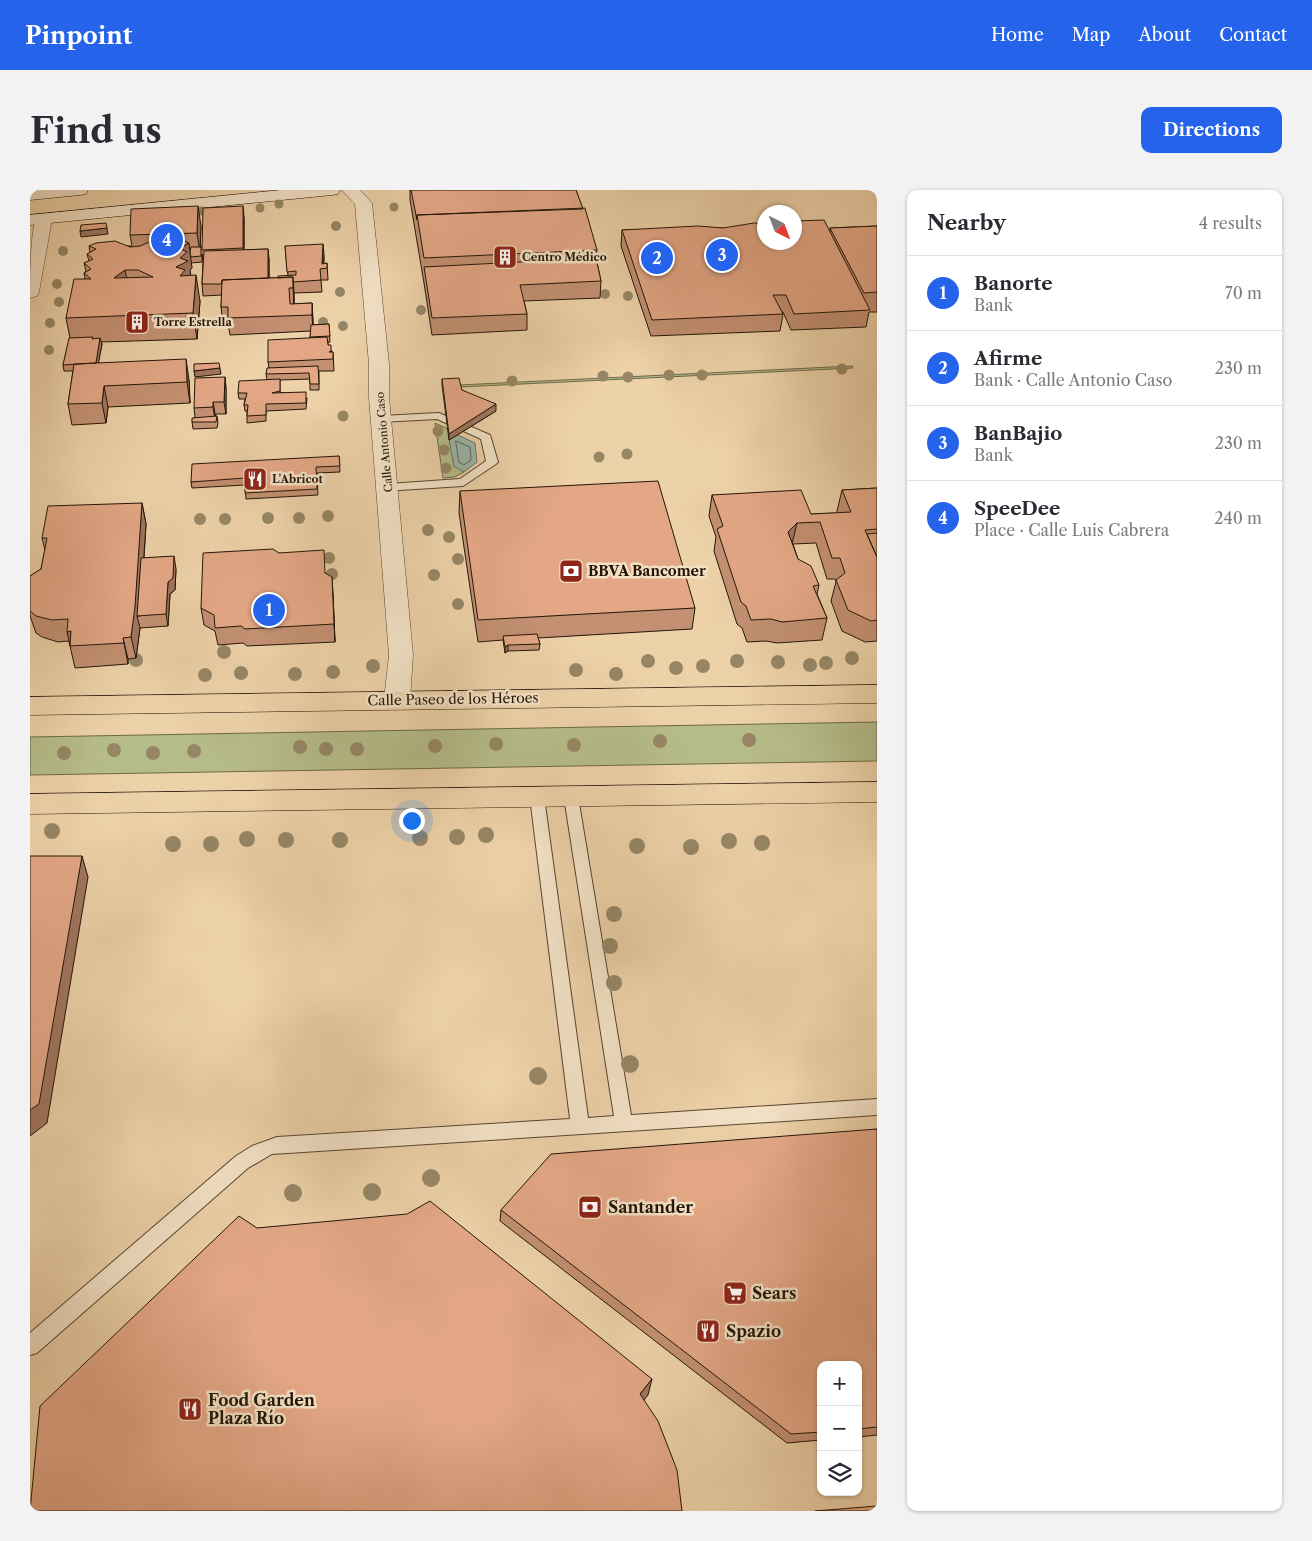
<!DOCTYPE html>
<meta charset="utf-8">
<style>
:root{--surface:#fff;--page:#f2f2f3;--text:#2b2b33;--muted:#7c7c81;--line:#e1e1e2;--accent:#2563eb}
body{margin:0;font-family:"Libre Caslon Text",serif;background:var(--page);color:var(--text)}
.controls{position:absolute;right:15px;bottom:15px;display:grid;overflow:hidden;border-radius:10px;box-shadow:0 1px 4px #0004}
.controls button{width:45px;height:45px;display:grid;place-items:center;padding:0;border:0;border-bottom:1px solid var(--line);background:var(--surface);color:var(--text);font:25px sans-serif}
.compass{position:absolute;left:727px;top:15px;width:45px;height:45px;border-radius:50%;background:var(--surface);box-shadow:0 1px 4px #0004;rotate:138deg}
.you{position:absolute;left:381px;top:630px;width:18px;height:18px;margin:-12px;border:4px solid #fff;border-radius:50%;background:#1a73e8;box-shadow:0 0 0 8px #1a73e833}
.badge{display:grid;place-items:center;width:32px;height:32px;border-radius:50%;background:var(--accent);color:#fff;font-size:16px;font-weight:700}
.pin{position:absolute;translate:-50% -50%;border:2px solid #fff;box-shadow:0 1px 5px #0006}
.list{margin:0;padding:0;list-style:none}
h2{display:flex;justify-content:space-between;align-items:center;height:65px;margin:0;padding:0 20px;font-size:21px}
h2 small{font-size:16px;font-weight:400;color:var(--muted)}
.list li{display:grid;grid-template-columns:32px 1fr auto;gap:15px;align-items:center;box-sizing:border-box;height:75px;padding:0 20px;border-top:1px solid var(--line)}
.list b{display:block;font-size:19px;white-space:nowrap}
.list p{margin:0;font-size:16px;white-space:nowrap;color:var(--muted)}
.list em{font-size:16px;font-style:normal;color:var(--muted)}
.icon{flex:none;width:28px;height:28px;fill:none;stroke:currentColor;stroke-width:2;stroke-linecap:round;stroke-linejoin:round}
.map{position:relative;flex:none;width:847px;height:1321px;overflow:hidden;border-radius:10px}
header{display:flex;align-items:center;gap:30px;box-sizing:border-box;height:70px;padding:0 25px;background:var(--accent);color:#fff}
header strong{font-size:24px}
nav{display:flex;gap:28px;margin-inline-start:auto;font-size:18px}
.intro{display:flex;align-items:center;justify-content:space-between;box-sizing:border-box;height:120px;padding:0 30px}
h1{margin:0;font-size:35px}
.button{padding:12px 22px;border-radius:10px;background:var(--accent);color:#fff;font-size:18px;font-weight:700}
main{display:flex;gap:30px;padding:0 30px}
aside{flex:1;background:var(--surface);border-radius:10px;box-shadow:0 1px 4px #0004}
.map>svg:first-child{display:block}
</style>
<header>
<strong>Pinpoint</strong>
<nav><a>Home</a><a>Map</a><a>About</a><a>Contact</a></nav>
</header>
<div class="intro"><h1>Find us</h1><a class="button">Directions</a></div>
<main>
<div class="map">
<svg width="847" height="1321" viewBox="0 0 847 1321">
<rect width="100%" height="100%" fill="#edd1a8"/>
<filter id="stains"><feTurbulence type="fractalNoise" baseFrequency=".004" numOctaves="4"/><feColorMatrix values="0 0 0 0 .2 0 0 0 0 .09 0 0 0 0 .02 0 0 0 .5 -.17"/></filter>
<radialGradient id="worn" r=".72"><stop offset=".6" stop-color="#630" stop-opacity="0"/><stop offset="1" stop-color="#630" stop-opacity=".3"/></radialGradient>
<path fill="#b5bc8a" stroke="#6c6948" d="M822 176 823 178 430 197 429 195Z
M405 233 418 239 424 276 434 282 425 287 413 288Z
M847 532V571L0 585V547Z"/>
<path fill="#99b7ab" stroke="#6a7769" d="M428 245 445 253 447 272 434 282 424 276 419 250Z"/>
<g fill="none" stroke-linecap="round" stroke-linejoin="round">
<path stroke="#5e6659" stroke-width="1" d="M426 251 440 257 441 270 434 275 429 272Z"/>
<g stroke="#56452f" stroke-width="2">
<path id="service" d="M409 223 460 245 468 272 466 274 433 296 354 301 352 298 358 294 430 289 456 271 451 249 407 229 351 232 345 229 351 226Z
M507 602 512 603 514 607 558 928 584 926 534 607 536 603 541 602 546 603 548 607 601 925 847 909V925L242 964 218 978 7 1163 0 1165V1143L206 966 222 956 247 947 540 929 500 607 502 603Z"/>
</g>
<g stroke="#56452f" stroke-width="1">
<path id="minor" d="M13 24 19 25 22 29 9 102 7 106 0 108C0 86 0 43 7 25Z"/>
</g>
<g stroke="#56452f" stroke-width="1">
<path id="tertiary" d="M312 0H330L342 13 359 174V207L383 465 380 510 376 516 367 519 358 516 354 510 359 465 339 207V174L325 14Z"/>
</g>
<g stroke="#231607" stroke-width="1">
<path id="secondary" d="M0 0H58L56 4 50 5 0 10Z
M251 0H310L308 4 302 5 0 35V25Z"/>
</g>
<g stroke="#231607" stroke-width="1">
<path id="primary" d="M847 495V513L0 525V507Z
M847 592V612L0 624V604Z"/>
</g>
<use href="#service" fill="#f3e1c6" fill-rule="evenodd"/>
<use href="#minor" fill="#f3e1c6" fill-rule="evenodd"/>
<use href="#tertiary" fill="#f3e1c6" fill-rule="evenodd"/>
<use href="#secondary" fill="#f3e1c6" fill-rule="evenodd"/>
<use href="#primary" fill="#edd1a8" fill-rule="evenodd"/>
</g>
<g fill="#968665">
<circle cx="249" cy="14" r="4.5"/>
<circle cx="364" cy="17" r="4.5"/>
<circle cx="230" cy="18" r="4.5"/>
<circle cx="172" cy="21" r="4.5"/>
<circle cx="306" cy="36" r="5"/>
<circle cx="33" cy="61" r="5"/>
<circle cx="27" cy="94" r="5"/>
<circle cx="310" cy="102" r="5"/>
<circle cx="575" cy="104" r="5"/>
<circle cx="598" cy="106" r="5"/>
<circle cx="29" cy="112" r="5"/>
<circle cx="391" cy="120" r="5"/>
<circle cx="293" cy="132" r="5"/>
<circle cx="20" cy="133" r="5"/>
<circle cx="313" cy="136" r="5"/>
<circle cx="19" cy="160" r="5"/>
<circle cx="812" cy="179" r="5.5"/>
<circle cx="639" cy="185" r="5.5"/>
<circle cx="672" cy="185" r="5.5"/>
<circle cx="573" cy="186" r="5.5"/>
<circle cx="598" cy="187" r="5.5"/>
<circle cx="482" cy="191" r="5.5"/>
<circle cx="313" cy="226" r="5.5"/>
<circle cx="408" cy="241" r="5.5"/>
<circle cx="414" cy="260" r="5.5"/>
<circle cx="597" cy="264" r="5.5"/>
<circle cx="569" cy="267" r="5.5"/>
<circle cx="416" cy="278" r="5.5"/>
<circle cx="298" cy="326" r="6"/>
<circle cx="238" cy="328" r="6"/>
<circle cx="269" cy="328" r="6"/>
<circle cx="170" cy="329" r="6"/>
<circle cx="195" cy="329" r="6"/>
<circle cx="398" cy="340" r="6"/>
<circle cx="419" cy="347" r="6"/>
<circle cx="299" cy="368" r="6"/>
<circle cx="428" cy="369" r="6"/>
<circle cx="302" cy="384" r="6"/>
<circle cx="404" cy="385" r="6"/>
<circle cx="428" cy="414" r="6"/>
<circle cx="194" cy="462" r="7"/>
<circle cx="822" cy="468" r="7"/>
<circle cx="106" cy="470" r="7"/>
<circle cx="618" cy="471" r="7"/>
<circle cx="707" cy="471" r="7"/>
<circle cx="748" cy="472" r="7"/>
<circle cx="796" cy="473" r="7"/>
<circle cx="780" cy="475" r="7"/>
<circle cx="343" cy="476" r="7"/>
<circle cx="673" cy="476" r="7"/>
<circle cx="646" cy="478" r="7"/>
<circle cx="546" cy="480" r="7"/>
<circle cx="303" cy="482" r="7"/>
<circle cx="211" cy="483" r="7"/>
<circle cx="265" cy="484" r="7"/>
<circle cx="586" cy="484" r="7"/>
<circle cx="175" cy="485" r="7"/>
<circle cx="719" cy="550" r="7"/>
<circle cx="630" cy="551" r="7"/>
<circle cx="466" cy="554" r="7"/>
<circle cx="544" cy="555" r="7"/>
<circle cx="405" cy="556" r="7"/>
<circle cx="270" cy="557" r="7"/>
<circle cx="296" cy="559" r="7"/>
<circle cx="327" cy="559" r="7"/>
<circle cx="84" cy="560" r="7"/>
<circle cx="164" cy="561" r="7"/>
<circle cx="34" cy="563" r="7"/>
<circle cx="123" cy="563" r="7"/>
<circle cx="22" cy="641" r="8"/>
<circle cx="456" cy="645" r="8"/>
<circle cx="427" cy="647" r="8"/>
<circle cx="390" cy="648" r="8"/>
<circle cx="217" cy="649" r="8"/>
<circle cx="256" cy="650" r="8"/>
<circle cx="310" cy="650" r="8"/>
<circle cx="699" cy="651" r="8"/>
<circle cx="732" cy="653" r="8"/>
<circle cx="143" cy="654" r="8"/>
<circle cx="181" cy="654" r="8"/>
<circle cx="607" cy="656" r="8"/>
<circle cx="661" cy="657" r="8"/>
<circle cx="584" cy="724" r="8"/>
<circle cx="580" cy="756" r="8"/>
<circle cx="584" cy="793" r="8"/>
<circle cx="600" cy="874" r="9"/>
<circle cx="508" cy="886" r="9"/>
<circle cx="401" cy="988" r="9"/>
<circle cx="342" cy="1002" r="9"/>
<circle cx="263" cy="1003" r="9"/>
</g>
<path fill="#c39073" stroke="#231607" d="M380 0H546L567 60 566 68 571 91 570 108 494 111 497 124V140L402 145 394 93 380 10Z
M214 27V60L238 59 239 70V88H248L258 86 255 56 294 65V74L297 73 298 90H291L292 102 264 103V114L282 113 283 135 299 134 300 152H298V155L302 162H303L304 181H289V200H280V189L250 190V202L277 208 276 219 236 221V231L217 233V221H215L214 215 215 209H209L208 203 237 190 236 184 239 178 238 172 280 148 281 141 200 145 198 133 193 134 191 117 192 105 173 106 172 94 173 71 172 64V72L161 73 162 78 160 80V86L170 111 167 149 71 152 72 154 68 173 159 190 160 213 78 217 76 233 42 235 38 214 43 181H34L33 175 40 148 36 128 55 89 54 83 56 81 54 73 59 71 57 64 60 63 59 56H102L100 45 171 36 170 57H171Z
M847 36V122H839L836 137 761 140 753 122H751L753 124 750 141 621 146 591 56 592 40 693 38 800 42V38Z
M195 187 196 199V224H185V226H187L188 233 187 238 163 239 162 232 165 227 164 218Z
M412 189 432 200 466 221 419 250 412 195Z
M309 266 310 282 287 283 288 305 216 309 215 295 162 298 161 292Z
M847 298V451L835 452 812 441 801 411 806 392 805 389H797L786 353 763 354 768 369 789 395 787 404 797 428 792 450 747 453 736 451 717 452 712 438 707 434 684 361 686 347 679 326 682 305 781 324 807 323V321L812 300Z
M430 301 665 418 662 439 508 448 510 454 509 460 478 461 475 463 473 450 448 452 429 323Z
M112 313 116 334 114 368 146 379 145 400 140 404 138 436 110 438 106 468 98 469V474L45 478 40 456 39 451 28 452 12 447 6 443 0 426V386L11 379 15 360 12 348Z
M249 363 296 383 303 404 305 452 217 456 213 453 188 455 185 441 174 435 171 418Z
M847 939V1245L828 1247V1175H791V1250L757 1253 470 1031 471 1020Z"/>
<path fill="#9f755e" stroke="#231607" d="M168 16 171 36 170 62 167 43Z
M213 16 214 27V69L213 58Z
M77 38 78 44 51 47 50 41Z
M159 53 162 78 160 80 161 87 150 102 146 77 149 58Z
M293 54 294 65 293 79 292 74Z
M238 59 239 70V104L238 92Z
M95 80 100 106 84 88Z
M166 85 170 111 167 149 163 123Z
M263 87 264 103V114L263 98Z
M282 113 283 130V141L282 125Z
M70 148 72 154 67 181 65 174Z
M156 169 159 190 160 213 157 192Z
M190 178 191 184 165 187 164 181Z
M195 187 196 199V224L194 212Z
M74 196 78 217 76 233 72 213Z
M183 212 185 224V229L183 217Z
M466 214V221L419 250V244Z
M112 313 116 334 110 426H107L110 438 106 468 101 447Z
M767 333 762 354 758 342Z
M144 366 146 379 145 400 140 404 138 436 136 424 138 392Z
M302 387 303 404 305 452 304 434Z
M41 441 40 456 37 442Z
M93 448 98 469V474L94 453Z
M478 455V461L475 463V457Z
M52 666 58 687 17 933 0 946V920Z
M622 1189 618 1205 606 1220 610 1204Z"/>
<path fill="#e3a786" stroke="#231607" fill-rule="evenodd" d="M381 0H546L553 19 387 25V30Z
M168 16 167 43 100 45 101 19Z
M213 16V58L172 60 173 18Z
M555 18 567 60 394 68 387 25Z
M794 30 840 120 764 124 756 105H743L753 124 622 130 592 40 668 36 693 38 724 33H734V52H764V31Z
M76 33 77 38 50 41 51 35Z
M847 36V102L834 103 800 38Z
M150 49 159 53 149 58 157 62 150 68 158 71 146 77 155 80 150 86 166 85 163 123 36 128 44 89H61L54 83 61 79 54 73 63 69 57 64 66 59 59 56 66 53 85 51 100 57 110 56 124 50ZM95 80H108L123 87 84 88Z
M293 54 292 74 297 73V78L290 79 291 90 263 92V87L248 88V86L266 85V81L257 82 255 56Z
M161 57H171V66L161 67 160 62Z
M238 59V88L192 90V94H172L174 61Z
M566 68 571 91 490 95 497 124 402 128 394 77Z
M263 87V98H259L260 114 282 113V125L198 128V117H191L192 90Z
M299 134 300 146 280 147 281 135Z
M63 147 62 149 70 148 66 173 33 175 39 148Z
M297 147 298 155H301V161L299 162H303V169L238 172V150Z
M156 169 157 192 74 196 72 213 38 214 44 174Z
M189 173 190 178 164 181V174Z
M288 176 289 194H280L279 183 236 184 237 178Z
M195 187 194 212H183V217L164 218 165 188Z
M429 188 432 200 466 214 419 244 412 189Z
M250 189V201L242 203 276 202V213L236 214V225L217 226 218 215H214L217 203H208L209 191Z
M187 226 186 232H162V228Z
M309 266 310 276 286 277 287 299 215 303V288L161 292 162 274Z
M628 291 665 418 448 430 430 301Z
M847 298V339L835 340 847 367V430L841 431 818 420 806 390 815 383 810 368H802L790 332 767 333 758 342 768 369 781 376 789 395 783 396 797 428 752 432 741 429 721 430 716 416 711 412 687 339 693 336 682 305 771 300 781 324 821 322 812 300Z
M112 313 105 417 101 447 93 448 94 453 40 456 41 441 37 442 38 429 22 430 6 426 0 421V386L11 379 17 348H12L18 316Z
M847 343V367L837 344Z
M243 359 249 363 294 360 295 383 302 387 304 434 215 439 211 436 185 438 184 425 171 418 173 363Z
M144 366 143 388 138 392 136 424 107 426 111 368Z
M507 444 510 454 478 455 475 457 473 446Z
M0 666H52L9 914 0 920Z
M847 939V1237L828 1239V1175H791V1242L761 1244 471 1020 521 964Z
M400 1011 622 1189 610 1204 628 1231 647 1280 652 1321H0L10 1216 209 1026 227 1038 377 1024Z
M847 1316V1321H785Z"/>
<defs>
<g id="building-square" transform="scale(1.25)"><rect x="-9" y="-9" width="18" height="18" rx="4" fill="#8f2418" stroke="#f3e1c6"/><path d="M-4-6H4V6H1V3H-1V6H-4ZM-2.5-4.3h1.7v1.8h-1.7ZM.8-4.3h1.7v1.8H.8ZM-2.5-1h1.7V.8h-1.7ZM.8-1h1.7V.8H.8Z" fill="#fff"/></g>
<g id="restaurant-square" transform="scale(1.25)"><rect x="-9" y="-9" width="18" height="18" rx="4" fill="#8f2418" stroke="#f3e1c6"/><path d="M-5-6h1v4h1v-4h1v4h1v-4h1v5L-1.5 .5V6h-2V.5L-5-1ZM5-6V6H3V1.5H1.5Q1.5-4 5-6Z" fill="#fff"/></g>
<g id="bank-square" transform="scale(1.25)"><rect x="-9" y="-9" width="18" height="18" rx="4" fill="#8f2418" stroke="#f3e1c6"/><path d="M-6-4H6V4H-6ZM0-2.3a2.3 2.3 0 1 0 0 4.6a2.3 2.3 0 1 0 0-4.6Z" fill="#fff"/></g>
<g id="supermarket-square" transform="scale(1.25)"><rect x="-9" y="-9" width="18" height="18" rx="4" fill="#8f2418" stroke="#f3e1c6"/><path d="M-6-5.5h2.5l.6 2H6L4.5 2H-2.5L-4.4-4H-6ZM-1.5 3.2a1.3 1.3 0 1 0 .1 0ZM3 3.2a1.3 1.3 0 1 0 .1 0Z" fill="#fff"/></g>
</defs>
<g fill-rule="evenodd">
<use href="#building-square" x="475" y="67"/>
<use href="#building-square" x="107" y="132"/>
<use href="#restaurant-square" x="225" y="289"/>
<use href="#bank-square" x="541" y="381"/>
<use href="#bank-square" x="560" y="1017"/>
<use href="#supermarket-square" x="705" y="1103"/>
<use href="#restaurant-square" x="678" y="1141"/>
<use href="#restaurant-square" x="160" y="1219"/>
</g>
<g text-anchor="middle" stroke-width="5" stroke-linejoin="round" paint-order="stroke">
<g font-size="11" font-weight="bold" fill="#231607" stroke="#f3e1c6" text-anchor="start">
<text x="492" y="71">Centro Médico</text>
<text x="124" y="136">Torre Estrella</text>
<text x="242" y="293">L'Abricot</text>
</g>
<g font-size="11" fill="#231607" stroke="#f3e1c6">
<text transform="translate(354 252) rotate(-95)" y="4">Calle Antonio Caso</text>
</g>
<g font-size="14" font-weight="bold" fill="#231607" stroke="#f3e1c6" text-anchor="start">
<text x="558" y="386">BBVA Bancomer</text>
</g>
<g font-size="14" fill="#231607" stroke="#f3e1c6">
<text transform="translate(423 509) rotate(-1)" y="5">Calle Paseo de los Héroes</text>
</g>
<g font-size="16" font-weight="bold" fill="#231607" stroke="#f3e1c6" text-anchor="start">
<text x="578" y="1023">Santander</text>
<text x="722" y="1109">Sears</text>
<text x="696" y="1147">Spazio</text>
<text x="178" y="1216">Food Garden<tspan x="178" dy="18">Plaza Río</tspan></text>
</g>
</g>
<rect width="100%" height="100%" filter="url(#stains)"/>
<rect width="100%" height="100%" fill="url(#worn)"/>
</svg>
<div class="controls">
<button>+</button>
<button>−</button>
<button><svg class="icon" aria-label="layers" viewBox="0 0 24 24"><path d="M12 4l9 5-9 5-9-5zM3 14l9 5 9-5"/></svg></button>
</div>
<svg class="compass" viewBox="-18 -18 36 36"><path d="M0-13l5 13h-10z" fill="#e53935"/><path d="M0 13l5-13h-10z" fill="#7c7c81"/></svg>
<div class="you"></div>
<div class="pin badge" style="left:239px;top:420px">1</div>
<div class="pin badge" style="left:627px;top:68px">2</div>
<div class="pin badge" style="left:692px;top:65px">3</div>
<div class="pin badge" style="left:137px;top:50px">4</div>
</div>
<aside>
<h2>Nearby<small>4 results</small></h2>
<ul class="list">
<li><span class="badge">1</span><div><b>Banorte</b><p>Bank</p></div><em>70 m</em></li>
<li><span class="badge">2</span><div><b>Afirme</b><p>Bank · Calle Antonio Caso</p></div><em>230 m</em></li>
<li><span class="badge">3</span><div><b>BanBajio</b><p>Bank</p></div><em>230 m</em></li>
<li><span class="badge">4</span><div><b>SpeeDee</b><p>Place · Calle Luis Cabrera</p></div><em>240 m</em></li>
</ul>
</aside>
</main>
